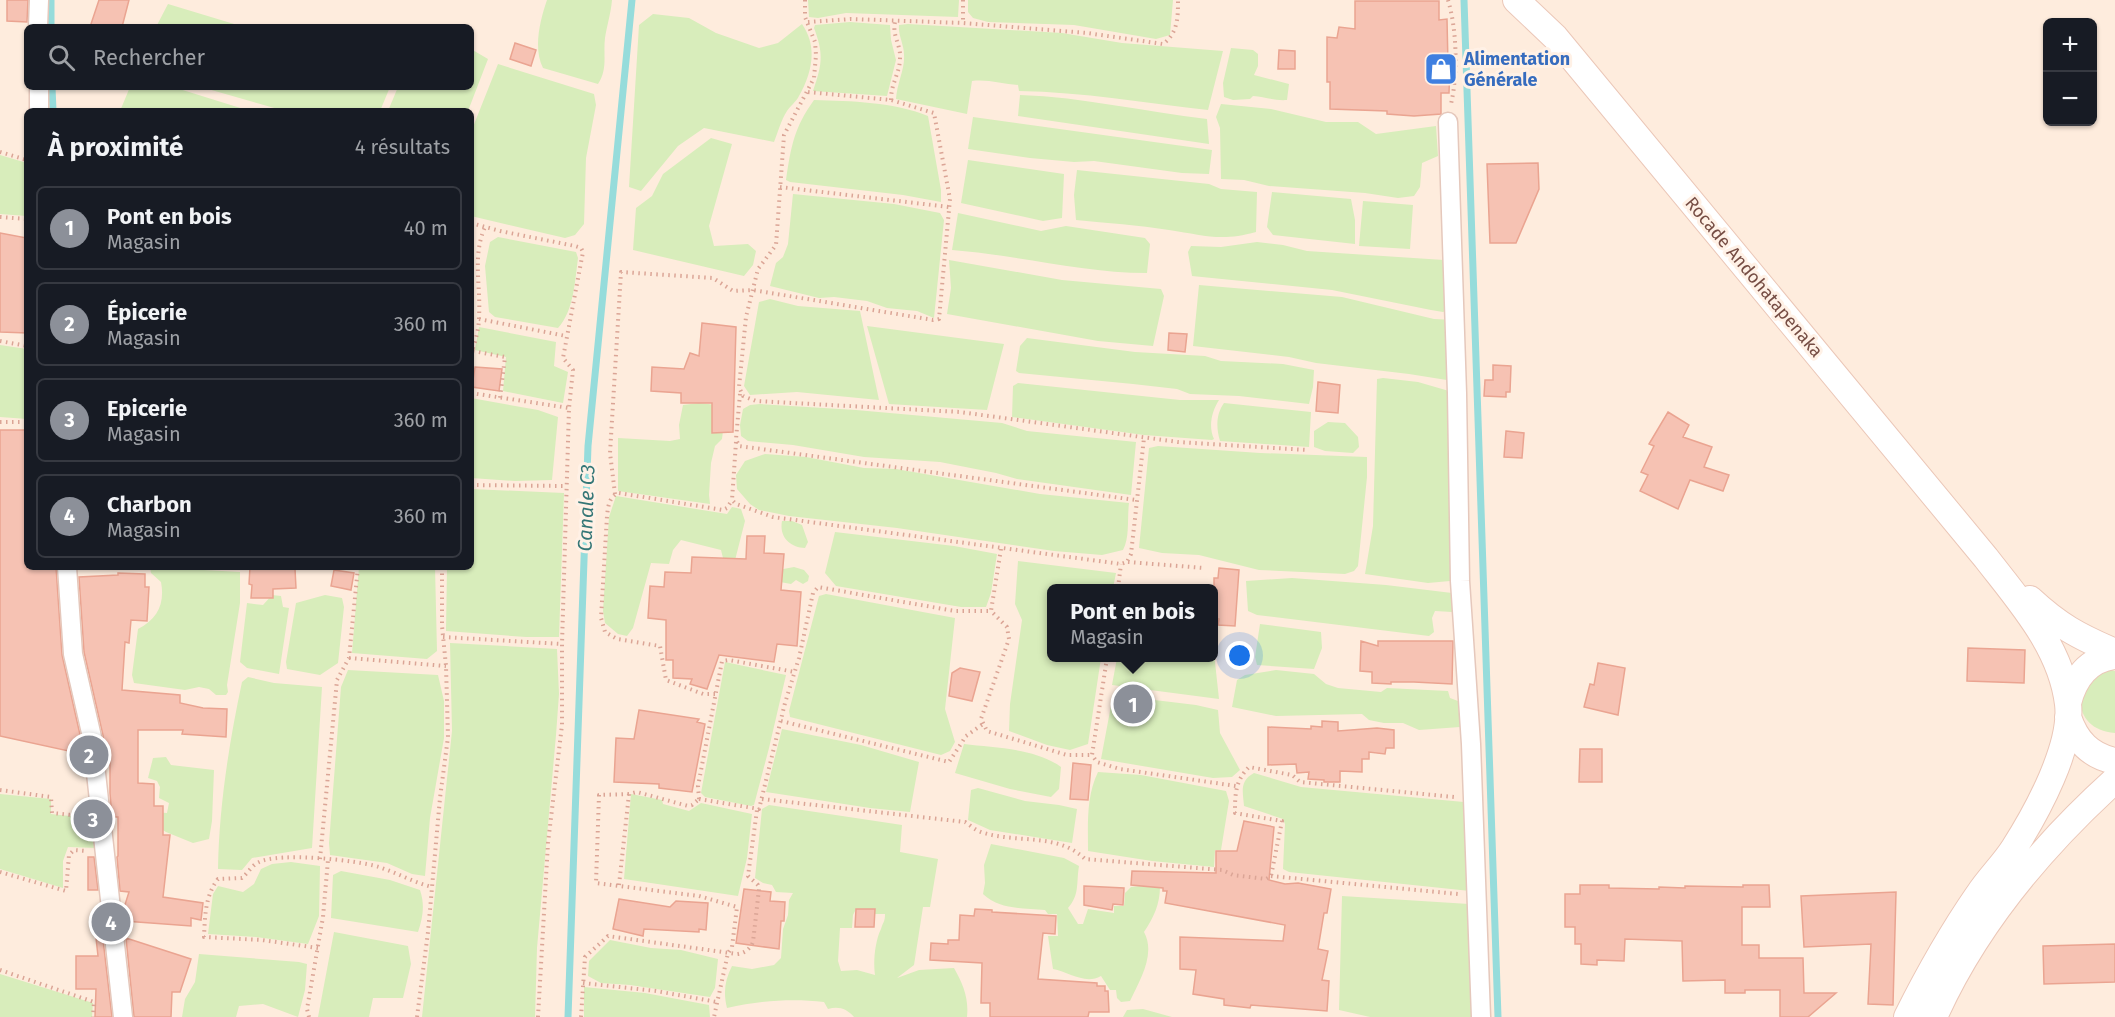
<!DOCTYPE html>
<html lang="fr">
<meta charset="utf-8">
<style>
:root{--surface:#171b24;--page:#20242c;--text:#f1f3f6;--muted:#9ea1a6;--line:#363941;--accent:#8c9099}
body{margin:0;font-family:"Fira Sans",sans-serif;background:var(--page);color:var(--text)}
.controls{position:absolute;right:18px;top:18px;display:grid;overflow:hidden;border-radius:9px;box-shadow:0 2px 4px #0004}
.controls button{width:54px;height:54px;display:grid;place-items:center;padding:0;border:0;border-bottom:2px solid var(--line);background:var(--surface);color:var(--text);font:30px sans-serif}
.you{position:absolute;left:1240px;top:656px;width:21px;height:21px;margin:-15px;border:4px solid #fff;border-radius:50%;background:#1a73e8;box-shadow:0 0 0 9px #1a73e833}
.badge{display:grid;place-items:center;width:39px;height:39px;border-radius:50%;background:var(--accent);color:#fff;font-size:20px;font-weight:700}
.pin{position:absolute;translate:-50% -50%;border:3px solid #fff;box-shadow:0 2px 6px #0006}
.popup{position:absolute;left:1047px;top:584px;width:171px;height:78px;box-sizing:border-box;display:grid;place-content:center;border-radius:9px;background:var(--surface);filter:drop-shadow(0 2px 4px #0005);font-size:20px;white-space:nowrap;color:var(--muted)}
.popup b{font-size:22px;color:var(--text)}
.popup::after{content:'';position:absolute;left:50%;top:100%;margin-left:-12px;border:12px solid transparent;border-top-color:var(--surface)}
.list{margin:0;padding:0;list-style:none}
h2{display:flex;justify-content:space-between;align-items:center;height:78px;margin:0;padding:0 24px;font-size:26px}
h2 small{font-size:20px;font-weight:400;color:var(--muted)}
.list li{display:grid;grid-template-columns:39px 1fr auto;gap:18px;align-items:center;box-sizing:border-box;height:84px;margin:0 12px 12px;padding:0 12px;border:2px solid var(--line);border-radius:9px}
.list b{display:block;font-size:22px;white-space:nowrap}
.list p{margin:0;font-size:20px;white-space:nowrap;color:var(--muted)}
.list em{font-size:20px;font-style:normal;color:var(--muted)}
.icon{flex:none;width:33px;height:33px;fill:none;stroke:currentColor;stroke-width:2;stroke-linecap:round;stroke-linejoin:round}
.map{position:relative;flex:none;width:2115px;height:1017px;overflow:hidden}
.search{position:absolute;background:var(--surface);box-shadow:0 2px 4px #0004;left:24px;top:24px;width:450px;height:66px;display:flex;align-items:center;gap:15px;box-sizing:border-box;padding:0 21px;border-radius:9px;color:var(--muted);font-size:22px}
.panel{position:absolute;background:var(--surface);box-shadow:0 2px 4px #0004;left:24px;top:108px;width:450px;height:462px;border-radius:9px}
.map>svg:first-child{display:block}
</style>
<div class="map">
<svg width="2115" height="1017" viewBox="0 0 2115 1017">
<rect width="100%" height="100%" fill="#feecdd"/>
<path fill="#d8edbb" fill-rule="evenodd" d="M547 0H612C611 13 607 25 605 38 603 54 608 69 598 84L543 68C533 49 540 20 547 0Z
M808 0H959L958 17 846 13 818 18 809 17Z
M968 0H1173L1170 35 1156 39 1074 25 988 22 973 18 968 12Z
M168 4 244 27H156Z
M653 14 689 18 716 33 759 48 778 43 802 24C818 47 812 73 799 96 796 102 790 106 787 111 781 120 778 132 774 142L704 128 678 146 641 191 629 187 639 25Z
M850 22 890 25 891 40 896 60 887 96 813 91C822 65 824 54 814 28L815 25Z
M908 24 1062 33 1122 43 1223 51 1208 110C1145 103 1083 92 1019 91L1018 85C1003 84 987 79 972 81L967 114 896 99C897 83 905 69 904 55 904 44 898 36 899 25Z
M1231 48 1253 50 1258 54V66L1254 75 1289 84 1287 100C1275 101 1265 97 1253 96L1250 99 1233 100 1224 97 1223 83Z
M471 49 488 59 468 111H388L398 87H471Z
M498 64 594 94 596 105 586 158 584 224 575 235 565 238 471 216V132Z
M130 87H173L250 111H120Z
M201 87H390L380 111H285Z
M1020 95C1083 97 1145 112 1207 119L1209 144 1018 116Z
M814 100C851 101 894 102 928 116L941 190V202L903 195 790 182 786 180C791 146 794 128 814 100Z
M1221 104 1271 109 1326 122H1358L1376 134 1436 126 1438 156 1422 163 1420 187 1414 196 1398 198 1365 193 1269 186 1244 180 1221 179 1220 128 1216 117Z
M973 117 1212 150 1209 174 1182 173 1094 161 1074 162 1030 158 968 149Z
M711 138 732 144 709 226 714 246 748 244 756 251 753 265 744 276 633 250 636 208 652 196 663 174Z
M0 155 27 163V216L0 214Z
M968 160 1064 174 1062 218 1043 221 961 203Z
M1077 170 1209 184 1221 189 1257 192 1256 232C1221 242 1203 235 1169 230 1138 225 1107 223 1076 220L1074 195Z
M1272 192 1351 199 1355 220V244L1273 235 1267 227Z
M793 194 894 204 940 213 944 220 934 318 917 311 887 308 867 301 834 297 819 298 770 286 776 263 783 257 788 244Z
M1363 201 1413 205 1410 249 1359 246Z
M958 213 1041 231 1066 226 1145 238 1150 244 1147 273C1082 273 1018 255 952 250Z
M498 237 576 252 578 258C575 280 574 311 558 328L495 317 489 312 485 266 490 242Z
M1257 242 1283 245 1307 251 1444 260 1448 310 1443 312 1431 310 1332 290 1192 276 1188 252 1191 246 1221 247Z
M949 260 1062 280 1161 289 1164 296 1153 346 1098 341 947 314 951 288Z
M1199 285 1342 297 1434 319 1454 320 1453 381 1409 374 1316 363 1289 357 1193 346Z
M770 299 798 306 860 311 879 400 797 392 750 395 744 386 759 302Z
M867 326 1004 344 987 410 889 404Z
M479 327 556 342 554 366 568 372 563 403 503 391 506 357 475 350Z
M1027 338 1135 352 1205 356 1221 361 1283 364 1314 370 1313 387 1309 404 1239 396 1190 394 1177 389 1133 384 1019 373 1016 371 1020 346Z
M0 345 27 349V419L0 417Z
M1383 378 1418 382 1449 391 1450 581 1428 583 1365 574 1373 526 1377 379Z
M1018 383 1180 400H1219C1212 411 1208 426 1214 439L1212 440 1144 435 1012 417 1013 386Z
M471 398 538 410 558 417 552 480 515 481 471 478Z
M699 403 726 406 722 439 715 446 711 463 709 495 710 504 618 491V438L670 441 680 439 679 425 683 405Z
M1224 403 1311 412 1309 447 1220 441C1216 428 1216 414 1224 403Z
M760 404 856 410 1002 423 1027 431 1136 442 1131 495 1017 479 996 473 940 462 864 457 793 445 748 441 741 436 740 425 743 409 750 405Z
M1328 422 1345 423 1358 437 1359 447 1353 453 1325 451 1314 447V431Z
M1158 446 1260 453 1367 457V477L1358 566 1354 571 1345 574 1259 570 1199 555 1162 553 1139 548 1149 448Z
M765 454 806 457 864 468 896 469 1040 494 1129 503C1127 519 1130 537 1123 550L1102 555 1054 551 897 528 789 516 759 510 750 504 737 489 736 475 745 461Z
M471 489 564 493 559 637H526L446 631 447 567H471Z
M616 496 727 514 732 507 741 509 745 521 732 572 724 562 721 550 681 540 673 550 669 564 651 563 633 628 627 636 618 634 605 623 603 611 609 517Z
M782 521H792L802 525 808 542 805 548C790 547 779 537 782 521Z
M835 532 954 546 997 554 991 593 986 607H961L836 586 825 573Z
M1018 561 1116 573 1113 588H1052V658H1101L1088 744 1070 750 1047 745 1009 731 1010 704 1022 620 1015 604Z
M150 567 240 572V603L227 685 228 692 226 695H216L209 689 199 687 185 690 134 683 132 675 138 629C158 619 165 603 161 582L151 573Z
M359 567H435L437 651 427 659 352 653Z
M794 567 804 570 809 576 808 581 803 584 796 580 791 584 780 582 778 570Z
M1292 578 1386 585 1452 593V612L1435 611 1432 618 1434 632 1429 636 1257 615 1248 611 1246 581Z
M826 594 955 618 945 709 955 742 950 751 941 755 790 717 789 711 819 596Z
M272 595 281 596 283 607 289 608 279 674 247 668 240 662 247 603 263 605Z
M325 595 342 598 344 607 338 663 320 675 287 669 286 662 296 603Z
M1260 624 1321 632 1322 648 1314 669 1257 665 1255 657Z
M450 643 557 649 559 694 556 735 537 948 535 1017H422L452 731Z
M1214 653 1219 699 1112 685 1117 658H1214Z
M725 662 786 675 769 748 754 805 751 806 705 797 701 793Z
M348 670 438 675 444 701V738L430 818 425 876 412 874 387 863 330 855 329 843 341 687Z
M1276 670 1314 674 1326 684 1338 688 1381 692 1387 688 1448 691 1450 698 1458 701 1460 727 1419 730 1403 723H1384L1369 720 1362 714 1276 716 1232 707 1237 680 1245 675Z
M2111 670 2115 671V733C2070 730 2070 678 2111 670Z
M248 677 274 683 322 687 312 848 252 858 242 870 218 869C219 807 229 743 242 682Z
M1113 695 1196 705 1218 710 1220 733 1240 770 1232 777 1213 778 1101 759Z
M782 729 861 745 919 762 910 812 870 808 766 792Z
M964 744C995 748 1035 748 1061 767L1059 789 1051 797 1010 789 955 773Z
M166 757 171 765 214 770 212 821 209 839 193 843 166 832 155 825 154 812 167 813 169 803 159 798 160 787 157 781 148 778 153 758Z
M1098 772 1141 775 1226 791 1229 801 1221 850H1215L1214 867 1152 861 1088 851C1088 824 1086 797 1098 772Z
M1254 773 1301 787 1464 802 1470 891 1289 872 1283 869 1285 824 1283 819 1244 806C1243 792 1239 781 1254 773Z
M978 788 1025 801 1059 805 1077 809 1072 843 990 830 968 820 971 790Z
M0 794 51 799V814L97 819 98 848 68 847 63 861V888L0 869Z
M631 794 662 800 663 804 689 811 701 803 752 814 747 858 738 896 624 879Z
M769 805 902 825 900 852 938 859 930 907H923L914 965 897 978 919 970 954 968C963 984 969 998 967 1017H854C847 1009 839 1006 828 1009L824 1002C791 998 759 1001 727 1008 723 992 725 980 732 966L752 969 774 965 781 958 783 929 788 915 789 900 793 893 776 892 772 885 763 883 755 878 762 809ZM856 909H875V914H885C885 922 883 922 881 929 875 941 873 962 875 975L857 970 841 971 838 961 840 928H852L853 915Z
M991 844 1064 858 1079 866C1076 884 1080 894 1068 908L1078 924H1083L1088 909 1114 913V906H1124L1125 893 1131 887 1141 886 1142 880 1160 886C1160 904 1154 917 1144 932 1156 954 1140 980 1130 1001L1121 1002 1117 998 1116 990H1110L1101 976C1085 985 1069 972 1053 969L1048 936H1058L1057 914H1048L1045 910C1024 908 1000 910 983 894L985 883 984 865Z
M291 862 320 866 319 916 308 944 256 937 208 934 213 894 218 886 243 892 254 884 261 869 272 864Z
M341 871 390 880 420 890C425 905 423 917 418 932L331 918 333 875Z
M1342 896 1469 904 1473 1017H1370L1339 1010Z
M334 932 408 946 411 964 403 998H373L369 1017H318Z
M610 940 651 948 681 950 718 959 715 988 710 997 630 985 601 983 588 976 589 961Z
M199 954 299 962 307 964 305 990 298 1017 263 1004 239 1006 236 1017H182L185 999 195 982Z
M0 974 93 1003 92 1017H0Z
M584 987 645 993 709 1005 710 1017H584Z
M1143 1009 1172 1017H1123L1127 1010Z"/>
<g fill="none" stroke-linecap="round" stroke-linejoin="round">
<path stroke="#96dcdb" stroke-width="7" d="M51 0V27
M1464 0 1498 1017
M52 87 53 111
M568 1017 588 446 632 0"/>
</g>
<path fill="#f6c2b3" stroke="#eaa491" stroke-width="1.5" d="M7 0H28L27 22 7 21Z
M99 0H129L122 27H90Z
M1355 1H1439V20L1447 19 1448 65H1450L1449 93H1441V114L1414 116 1387 114V111L1330 109V82H1327V37L1337 38 1339 27 1355 29Z
M515 43 536 50 531 66 510 59Z
M1279 50 1295 51V69H1278Z
M1538 163 1539 189 1516 243H1490L1487 164Z
M0 233 27 238V333L0 332Z
M702 323 736 327 733 432 712 433V403H681V393L651 391 652 367 684 369 690 353 699 356Z
M1169 333 1187 334 1185 352 1168 350Z
M1493 365 1511 366 1510 392H1506V397L1484 396 1485 380H1493Z
M475 367 502 369 499 391 472 387Z
M1318 382 1340 385 1338 413 1316 411Z
M1668 412 1689 425 1683 437 1712 447 1704 467 1729 475 1723 491 1690 480 1678 509 1640 491 1648 475 1641 472 1654 446 1649 444Z
M0 430H27V567H56L62 655 81 739 83 755 69 754V751L0 736Z
M1506 431 1524 433 1522 458 1504 457Z
M747 536H765L764 553 784 554 781 590 801 592 797 646 777 644 774 662 719 655 707 689 690 684 692 679 673 678V660H666V620L648 618 650 586 664 587 665 572 691 573 692 557 746 559Z
M250 567 295 569 296 588 273 589V598H251L252 585 249 584Z
M1219 568 1239 570 1235 626 1218 625 1219 619 1214 618V578H1218Z
M334 570 354 573 351 590 331 586Z
M118 573 145 574V587H149L147 621 131 620 129 643 125 642 122 690 180 695V703L203 708 227 709 226 737 182 734 183 730H138V783L154 784V806H163V835H170L163 897 203 903 201 920 191 918V926L124 921 123 911 129 892 120 891 117 857 118 856V817H112L110 793V757L105 756 103 735 84 652 79 577 118 575Z
M1361 641 1378 646V641H1453L1452 684 1414 682H1391V684L1372 683V672L1360 671Z
M1968 648 2025 650 2024 683 1967 681Z
M1598 663 1625 668 1618 715 1584 707 1590 684 1594 685Z
M960 668 980 672 972 701 949 696 952 673Z
M639 710 699 719 697 722 705 724 692 792 659 788V784L614 782 616 738 634 739Z
M1322 721 1338 722V731L1377 728 1394 730V748H1386L1385 754 1369 752V759H1362V772L1340 771V782H1324V780L1308 779 1309 772 1297 773 1296 764 1268 765V727L1311 729V726L1322 727Z
M1580 749H1602V782H1579Z
M1073 763 1091 765 1088 800 1070 799Z
M1244 821 1274 827 1269 880 1285 884 1298 883 1331 889 1327 913H1324L1318 949 1328 951 1322 980 1329 981 1327 1011 1251 1005 1250 1008 1224 1005V999L1193 994 1196 970 1180 969V937L1283 941 1285 925 1165 903 1167 891H1163V888L1131 885 1132 871 1216 873V851H1237Z
M88 857H94L98 890H88Z
M1580 885H1609V888L1659 889V887L1685 888V886L1743 887V885H1769L1770 907H1742V945H1759V958H1803L1804 993H1836L1808 1017H1780V990H1745V993H1725V980L1683 981 1682 941 1625 939 1624 961 1597 960V965L1581 964V944H1575V927H1565V894H1580Z
M1084 886 1124 888 1123 905 1113 904 1112 910 1084 905Z
M744 889 771 892 770 901 785 902 784 921H781L779 949 736 943Z
M1896 892 1893 1005 1868 1004 1871 944 1804 947 1801 896Z
M619 899 670 907 676 901 708 903 706 930 699 929V932L644 929 643 936 613 929Z
M856 909H875L874 927H855Z
M975 909 992 910V912L1056 916 1055 934 1043 933 1038 979 1097 983V986H1105V991H1108L1109 1012H1089L1088 1017H990V1003H981L982 963 930 960 931 943 948 944V940H959L960 915 974 916Z
M95 929 102 931 112 1017H95L96 989H76V956H98Z
M126 938 191 959 180 992H172L171 1017H134Z
M2115 944V982L2044 984 2043 946Z"/>
<g fill="none" stroke-linecap="round" stroke-linejoin="round">
<g stroke="#e5c8bc" stroke-width="21">
<path id="minor" d="M38 27 39 0
M39 87V111
M1448 122 1457 393 1460 581 1471 744 1481 1017
M67 567 73 654 92 737 123 1017"/>
</g>
<g stroke="#ebc7b8" stroke-width="28">
<path id="secondary" d="M1516 0 1555 37 1986 558C2020 602 2061 647 2068 704 2073 746 2037 812 2014 848 2004 864 1989 878 1978 895 1951 934 1928 975 1907 1017
M2030 599C2059 626 2078 636 2115 652
M2068 703C2074 679 2088 659 2115 656
M2068 717C2076 741 2090 756 2115 761
M1934 1017C1975 925 2041 847 2115 780"/>
</g>
<path stroke="#dba596" stroke-width="4" stroke-dasharray="1.5 4.5" stroke-linecap="butt" d="M805 0V17L815 42 816 55 814 78 784 135 776 245 758 269 746 317 739 387 743 396 756 401 960 412 1178 442 1307 450
M963 0V23
M1448 0C1457 30 1458 74 1451 104
M808 22 851 19 963 23 1087 33 1163 44C1178 33 1178 17 1178 0
M891 100C891 83 900 73 900 58 901 45 892 36 895 22
M0 152 27 160
M780 187 949 207
M0 217 27 219
M471 223 500 231 575 246 581 248 583 252 563 358 573 370 569 408 562 644V725L548 843 538 1017
M479 319 566 336
M0 341 27 346
M473 351 505 357 500 398
M471 354C475 343 479 329 479 317 481 286 472 256 485 227
M471 393 569 408
M740 394 736 439 739 446 1136 500
M0 422H27
M736 442 732 500 736 504 773 517 1121 564 1127 562 1131 554 1144 438
M471 485 566 486
M615 494 610 453 621 272 713 278 733 291 753 290 933 320 939 319 950 199 934 113 891 100 808 92
M1001 549 991 611 1007 627 1009 639 981 719 987 731 1067 755H1092
M1128 562 1204 568
M1118 588 1121 564
M443 637 562 644
M349 658 446 666
M1107 658 1092 755 1097 762 1120 769 1236 786
M715 694H703L666 680 660 646 617 639 605 632 601 618 607 516C608 507 609 496 619 493L723 510 727 508 732 500
M781 721 949 762 966 736 983 724
M0 790 51 797 52 813 82 816
M629 794 599 795 596 883 699 896 737 907 732 947 728 953 714 1017
M699 799 759 809 785 703 799 658 813 593 818 587 955 611H991
M699 799 698 786 722 661 729 660 795 672
M762 799 965 822C970 825 975 830 981 832 1016 844 1057 832 1085 859L1222 870 1233 875 1266 879 1271 876 1282 821 1235 813C1235 795 1235 781 1249 767L1292 775 1300 782 1454 797
M320 859 337 680 349 658 358 567
M0 872 66 891 69 855 74 850 86 851
M1271 876 1458 894
M619 885 629 794 637 792 688 806 692 805 699 799
M318 948 262 940 204 937C205 916 205 896 218 879L242 878C248 873 252 865 259 862 279 852 357 860 379 867 397 873 413 882 432 887
M0 970 94 1002 93 1017
M583 983 656 991 717 1002
M309 1017 307 1009 323 917 328 860
M417 1017 428 932 440 798 448 737 446 666 442 626V567
M581 1017 585 957 608 936 737 954C745 953 750 949 753 942L759 889 758 885 748 876 757 810"/>
<use href="#minor" stroke="#fff" stroke-width="18"/>
<use href="#secondary" stroke="#fff" stroke-width="26"/>
</g>
<defs>
<g id="shop-square" transform="scale(1.725)"><rect x="-9" y="-9" width="18" height="18" rx="4" fill="#3f7fe0" stroke="#fff1e6"/><path d="M-5-2.5h2.3a2.7 3.5 0 0 1 5.4 0H5L5.5 6h-11ZM-1.5-2.5h3a1.5 2.3 0 0 0-3 0Z" fill="#fff"/></g>
</defs>
<g fill-rule="evenodd">
<use href="#shop-square" x="1441" y="69"/>
</g>
<g text-anchor="middle" stroke-width="6" stroke-linejoin="round" paint-order="stroke">
<g font-size="18" font-weight="bold" fill="#366cbe" stroke="#fff1e6" text-anchor="start">
<text x="1464" y="65">Alimentation<tspan x="1464" dy="21">Générale</tspan></text>
</g>
<g font-size="18" fill="#764d44" stroke="#fff1e6">
<text transform="translate(1754 277) rotate(50)" y="6">Rocade Andohatapenaka</text>
</g>
<g font-size="20" font-style="italic" fill="#347676" stroke="#fff1e6">
<text transform="translate(586 508) rotate(-88)" y="7">Canale C3</text>
</g>
</g>
</svg>
<div class="controls">
<button>+</button>
<button>−</button>
</div>
<div class="you"></div>
<div class="pin badge" style="left:1133px;top:704px">1</div>
<div class="popup"><b>Pont en bois</b>Magasin</div>
<div class="pin badge" style="left:89px;top:755px">2</div>
<div class="pin badge" style="left:93px;top:819px">3</div>
<div class="pin badge" style="left:111px;top:922px">4</div>
<div class="search"><svg class="icon" aria-label="search" viewBox="0 0 24 24"><circle cx="10" cy="10" r="6"/><path d="M15 15l6 6"/></svg>Rechercher</div>
<section class="panel">
<h2>À proximité<small>4 résultats</small></h2>
<ul class="list">
<li><span class="badge">1</span><div><b>Pont en bois</b><p>Magasin</p></div><em>40 m</em></li>
<li><span class="badge">2</span><div><b>Épicerie</b><p>Magasin</p></div><em>360 m</em></li>
<li><span class="badge">3</span><div><b>Epicerie</b><p>Magasin</p></div><em>360 m</em></li>
<li><span class="badge">4</span><div><b>Charbon</b><p>Magasin</p></div><em>360 m</em></li>
</ul>
</section>
</div>
